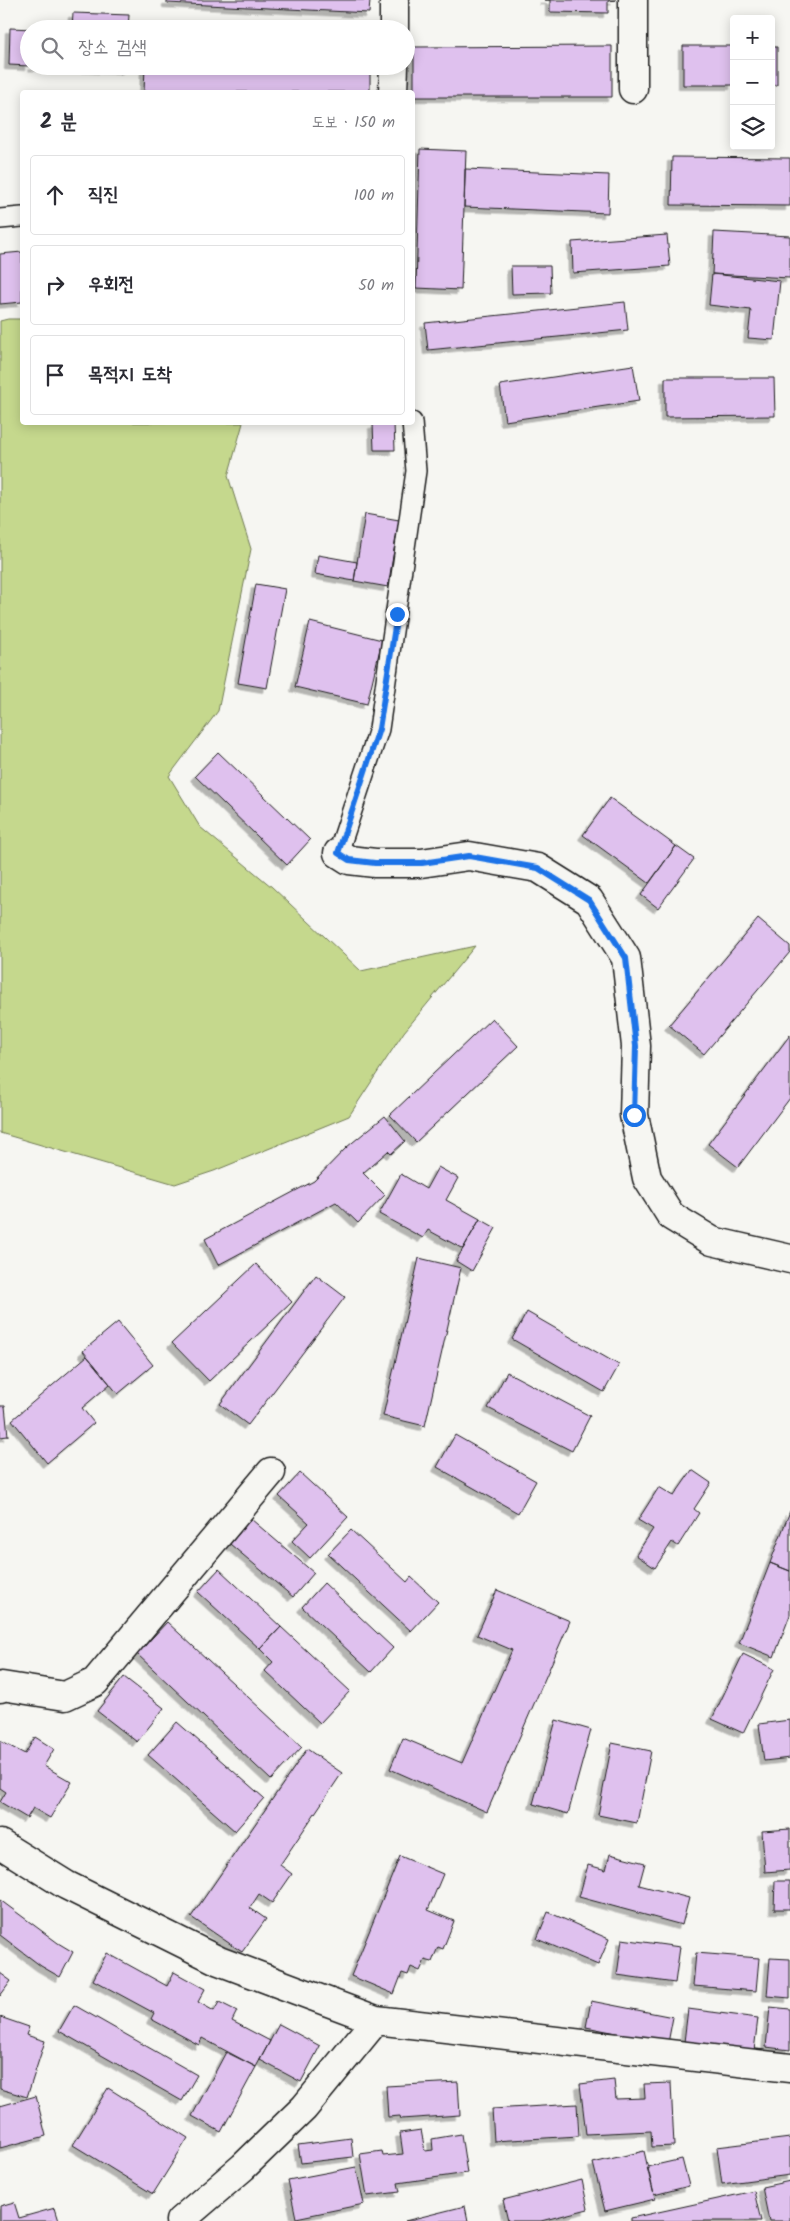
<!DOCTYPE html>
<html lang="ko">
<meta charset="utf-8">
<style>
:root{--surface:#fff;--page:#f2f2f3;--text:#2b2b33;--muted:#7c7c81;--line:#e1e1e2}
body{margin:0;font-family:Kalam,"Poor Story",sans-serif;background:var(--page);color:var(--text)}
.controls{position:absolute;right:15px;top:15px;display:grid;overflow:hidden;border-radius:5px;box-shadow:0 2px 12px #0003}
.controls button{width:45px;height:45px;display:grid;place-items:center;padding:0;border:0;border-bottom:1px solid var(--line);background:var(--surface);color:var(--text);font:25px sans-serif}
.stop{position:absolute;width:15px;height:15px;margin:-11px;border:4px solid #1a73e8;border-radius:50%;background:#fff}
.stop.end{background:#1a73e8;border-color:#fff;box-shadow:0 1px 5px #0008}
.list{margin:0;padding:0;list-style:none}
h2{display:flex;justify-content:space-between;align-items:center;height:65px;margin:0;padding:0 20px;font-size:21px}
h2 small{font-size:16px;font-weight:400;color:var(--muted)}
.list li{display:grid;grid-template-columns:32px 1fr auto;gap:15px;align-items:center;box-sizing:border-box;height:80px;margin:0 10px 10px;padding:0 10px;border:1px solid var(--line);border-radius:5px}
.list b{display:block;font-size:19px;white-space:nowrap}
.list em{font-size:16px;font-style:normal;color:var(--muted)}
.icon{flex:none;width:28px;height:28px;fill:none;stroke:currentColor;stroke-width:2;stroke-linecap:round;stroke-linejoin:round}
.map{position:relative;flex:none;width:790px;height:2221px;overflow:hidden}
.search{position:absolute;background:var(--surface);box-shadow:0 2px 12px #0003;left:20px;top:20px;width:395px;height:55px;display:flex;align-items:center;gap:12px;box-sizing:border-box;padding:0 18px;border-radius:28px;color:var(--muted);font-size:19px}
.panel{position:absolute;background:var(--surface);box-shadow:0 2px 12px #0003;left:20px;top:90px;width:395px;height:335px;border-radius:5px}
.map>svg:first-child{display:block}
</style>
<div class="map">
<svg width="790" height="2221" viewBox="0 0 790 2221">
<defs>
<filter id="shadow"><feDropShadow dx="-4.5" dy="4.5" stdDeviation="0" flood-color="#0004"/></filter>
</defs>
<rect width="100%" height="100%" fill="#f6f6f2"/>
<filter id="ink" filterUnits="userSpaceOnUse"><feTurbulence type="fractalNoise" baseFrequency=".02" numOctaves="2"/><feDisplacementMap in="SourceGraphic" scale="10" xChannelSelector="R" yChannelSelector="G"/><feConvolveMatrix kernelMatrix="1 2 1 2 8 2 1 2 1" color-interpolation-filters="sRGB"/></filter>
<g filter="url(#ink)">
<path fill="#c5d88d" stroke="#707a54" d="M8 319H22V422L243 423 228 476 251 549 218 711 169 776 200 827 272 887 361 971 475 946 404 1032 349 1116 214 1171 175 1184 0 1133V321Z"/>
<path fill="#dfc1ee" stroke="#1c1c1c" filter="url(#shadow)" d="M167 0H370L369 13 167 3Z
M544 0H616L608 1V13L550 12V0Z
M73 13 129 15 128 29H72Z
M10 28 33 29H29V66L9 65Z
M612 46V97H414V47Z
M683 46H734V85H683Z
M771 47H777V85H771Z
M33 66H127V70Z
M145 66H370V92H144Z
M420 149 466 151 461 290 416 288Z
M672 157 790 158V206L671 205Z
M465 169 609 175 608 213 464 207Z
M714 232 790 236V278L712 274Z
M667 235 670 266 573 273 572 242Z
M22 252V302L0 304V254Z
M511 266H550L551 293 512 294Z
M712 274 780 281 774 340 748 338 751 310 709 305Z
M625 302 628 330 428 350 425 323Z
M633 365 639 401 505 421 500 385Z
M665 378H774L775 416 665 417Z
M373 424H394L395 450H374Z
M365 514 399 520 388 587 354 581Z
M318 555 357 562 354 581 315 574Z
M256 584 285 589 267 688 238 683Z
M310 622 382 640 367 704 295 687Z
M218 752 310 840 287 865 195 776Z
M610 798 676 846 649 883 583 835Z
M676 846 694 859 658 908 641 895Z
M758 919 790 946V952L704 1054 669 1025Z
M492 1018 518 1046 416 1142 390 1115Z
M790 1035V1098L738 1167 708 1144Z
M385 1116 405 1141 391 1154 388 1151 363 1173 385 1195 358 1223 336 1202 218 1265 205 1239 314 1181 347 1147Z
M438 1167 458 1178 446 1200 480 1219 463 1249 428 1230 423 1238 379 1214 401 1174 426 1189Z
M480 1219 496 1228 472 1271 456 1261Z
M419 1258 461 1268 425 1426 383 1416Z
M256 1264 292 1302 209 1381 172 1343Z
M316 1275 345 1297 248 1425 220 1404Z
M527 1312 619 1365 604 1392 512 1339Z
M118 1322 153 1365 118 1394 83 1351Z
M87 1356 110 1384 82 1408 94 1423 47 1463 12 1420Z
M507 1372 590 1416 572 1451 488 1408Z
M0 1406H5L8 1436 0 1437Z
M455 1435 536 1481 518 1513 437 1467Z
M692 1470 711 1483 694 1509 699 1513 678 1546 672 1542 655 1568 636 1555 653 1529 638 1520 659 1487 674 1496Z
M300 1473 348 1517 310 1558 292 1541 309 1523 279 1496Z
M790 1511V1571L770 1563Z
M251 1519 314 1573 293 1597 230 1544Z
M351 1530 407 1582 411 1577 438 1602 411 1631 328 1554Z
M770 1563 790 1571V1615L774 1657 739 1643Z
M219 1569 281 1627 260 1649 198 1592Z
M324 1583 393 1648 371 1672 302 1607Z
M497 1590 570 1621 487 1812 390 1769 403 1738 462 1763 512 1650 477 1635Z
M167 1622 302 1747 271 1780 137 1654Z
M281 1627 350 1691 320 1723 265 1671 273 1662 260 1649Z
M743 1654 774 1669 743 1733 712 1719Z
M124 1677 164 1708 137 1742 97 1711Z
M556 1720 591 1730 568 1814 533 1804Z
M790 1720V1758L764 1761 759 1724Z
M177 1722 264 1798 235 1831 148 1755Z
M35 1737 54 1749 44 1766 72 1782 50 1818 33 1808 27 1818 0 1802 6 1792 0 1788V1741L25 1754Z
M612 1743 651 1751 637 1823 598 1815Z
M307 1749 342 1773 280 1865 292 1874 272 1903 259 1894 250 1908 266 1919 242 1952 191 1917Z
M790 1829V1870L765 1872 762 1831Z
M610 1854 645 1863 639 1885 689 1898 682 1925 579 1897 588 1865 606 1870Z
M400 1856 443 1874 428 1910 454 1921 443 1949 438 1947 432 1962 425 1960 420 1971 411 1967 408 1975 402 1973 394 1994 351 1976Z
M775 1881H790V1909H774Z
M0 1900 58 1943 73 1952 60 1977 41 1966 0 1935Z
M548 1912 609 1939 598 1965 537 1939Z
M622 1939 680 1947 675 1983 617 1975Z
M107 1953 167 1986 174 1972 205 1989 198 2002 214 2011 219 2002 237 2011 232 2021 270 2041 256 2067 202 2038 199 2045 151 2019 154 2013 93 1980Z
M696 1953 759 1958 756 1991 693 1986Z
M770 1958 790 1959V1998L767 1996Z
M0 1973 11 1981 0 1996Z
M591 2001 673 2017 668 2043 586 2027Z
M74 2005 197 2075 182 2101 59 2031Z
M770 2007 790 2009V2050L766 2047Z
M688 2009 758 2018 754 2051 684 2042Z
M0 2017 29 2027 26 2035 45 2041 27 2097 0 2089Z
M279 2024 320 2046 301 2082 260 2060Z
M226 2052 256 2067 221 2132 192 2116Z
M614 2080 616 2099 645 2098 644 2084 671 2083 674 2146 652 2147 651 2131 586 2134 580 2084Z
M458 2082 460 2115 401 2119 400 2116 388 2117 386 2086Z
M108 2088 188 2138 153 2194 73 2145Z
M36 2096 46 2136 0 2148V2106Z
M577 2104 579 2136 494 2141 492 2109Z
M421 2130 425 2151 433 2150 432 2139 461 2134 467 2173 398 2183 400 2192 367 2196 360 2154 382 2151 383 2156 403 2154 400 2133Z
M351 2138 353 2157 301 2163 298 2145Z
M790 2138V2175L722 2184 717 2147Z
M644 2151 655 2199 605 2211 593 2163Z
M682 2159 689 2186 654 2195 647 2167Z
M356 2167 364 2204 296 2218 288 2180Z
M582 2180 588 2209 541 2221H508L503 2200Z
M790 2181V2221H769L762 2187Z
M754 2191 761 2221H631V2218Z
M14 2202 19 2218 55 2208 59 2221H0V2206Z
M465 2206 468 2221H405Z"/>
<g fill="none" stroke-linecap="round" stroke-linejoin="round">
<g stroke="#1c1c1c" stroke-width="22">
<path id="service" d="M0 219 22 217
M338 853 379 729 416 471 412 422"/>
</g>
<g stroke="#1c1c1c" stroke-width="31">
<path id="minor" d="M633 0V89
M394 29V0
M393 92 394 66
M338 853 349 860 375 863H421L469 856 538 868 589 900 626 958 636 1046 634 1115 647 1178 671 1216 712 1241 790 1259
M0 1688 2 1686 65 1696 95 1682 271 1472
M0 1844 66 1885 219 1961 376 2020 790 2068
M180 2221 243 2167 304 2108 376 2020"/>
</g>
<use href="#service" stroke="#f6f6f2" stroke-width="19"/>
<use href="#minor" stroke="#f6f6f2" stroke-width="28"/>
</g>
</g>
<g fill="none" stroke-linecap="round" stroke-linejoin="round" filter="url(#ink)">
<path stroke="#1a73e8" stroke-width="6" d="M397 614 379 729 338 853 349 860 375 863H422L469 856 538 868 589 900 626 958 636 1046 634 1115"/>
</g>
</svg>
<div class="controls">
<button>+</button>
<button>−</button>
<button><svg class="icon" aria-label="layers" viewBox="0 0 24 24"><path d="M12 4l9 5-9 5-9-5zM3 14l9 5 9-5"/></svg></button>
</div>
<div class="stop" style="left:634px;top:1115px"></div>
<div class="stop end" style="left:397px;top:614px"></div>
<div class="search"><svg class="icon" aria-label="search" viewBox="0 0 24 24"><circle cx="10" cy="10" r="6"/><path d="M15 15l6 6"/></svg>장소 검색</div>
<section class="panel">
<h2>2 분<small>도보 · 150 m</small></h2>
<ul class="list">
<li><svg class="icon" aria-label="ahead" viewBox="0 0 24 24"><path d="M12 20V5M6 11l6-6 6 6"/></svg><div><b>직진</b></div><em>100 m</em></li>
<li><svg class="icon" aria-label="right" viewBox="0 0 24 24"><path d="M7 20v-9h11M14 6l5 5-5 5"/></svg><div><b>우회전</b></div><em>50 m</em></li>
<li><svg class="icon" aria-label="arrive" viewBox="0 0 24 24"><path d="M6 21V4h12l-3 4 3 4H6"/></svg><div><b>목적지 도착</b></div></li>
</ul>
</section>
</div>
